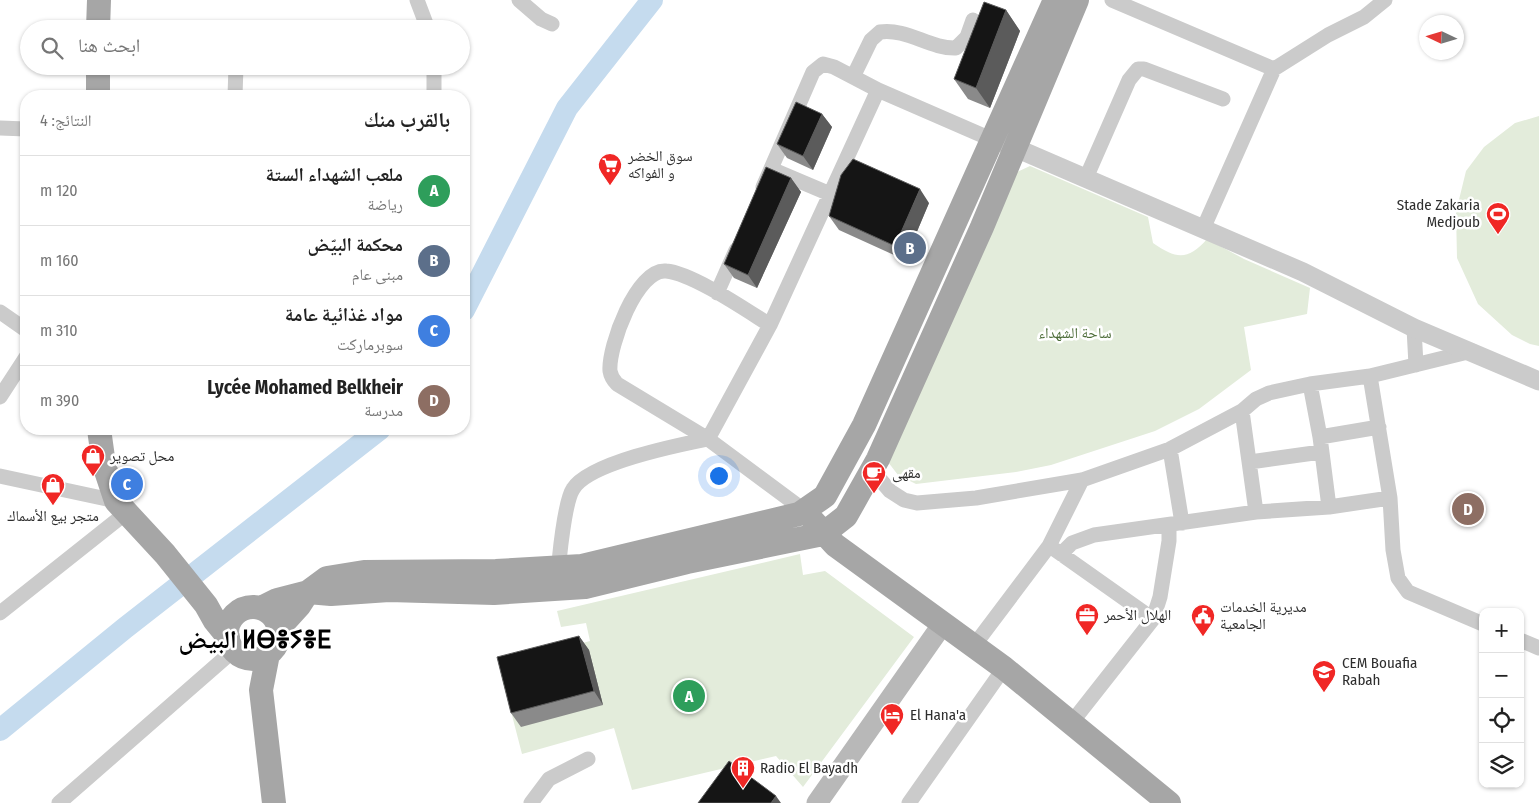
<!DOCTYPE html>
<html lang="ar">
<meta charset="utf-8">
<style>
:root{--surface:#fff;--page:#f2f2f2;--text:#222;--muted:#767676;--line:#e0e0e0;--accent:#111827}
body{margin:0;font-family:"Fira Sans Condensed","Noto Naskh Arabic","Noto Sans Tifinagh",sans-serif;background:var(--page);color:var(--text);direction:rtl}
.controls{position:absolute;right:15px;bottom:15px;display:grid;overflow:hidden;border-radius:10px;box-shadow:0 1px 4px #0004}
.controls button{width:45px;height:45px;display:grid;place-items:center;padding:0;border:0;border-bottom:1px solid var(--line);background:var(--surface);color:var(--text);font:25px sans-serif}
.compass{position:absolute;left:1419px;top:15px;width:45px;height:45px;border-radius:50%;background:var(--surface);box-shadow:0 1px 4px #0004;rotate:274deg}
.you{position:absolute;left:718px;top:475px;width:18px;height:18px;margin:-12px;border:4px solid #fff;border-radius:50%;background:#1a73e8;box-shadow:0 0 0 8px #1a73e833}
.badge{display:grid;place-items:center;width:32px;height:32px;border-radius:50%;background:var(--accent);color:#fff;font-size:16px;font-weight:700}
.pin{position:absolute;translate:-50% -50%;border:2px solid #fff;box-shadow:0 1px 5px #0006}
.list{margin:0;padding:0;list-style:none}
h2{display:flex;justify-content:space-between;align-items:center;height:65px;margin:0;padding:0 20px;font-size:21px}
h2 small{font-size:16px;font-weight:400;color:var(--muted)}
.list li{display:grid;grid-template-columns:32px 1fr auto;gap:15px;align-items:center;box-sizing:border-box;height:70px;padding:0 20px;border-top:1px solid var(--line)}
.list b{display:block;font-size:19px;white-space:nowrap}
.list p{margin:0;font-size:16px;white-space:nowrap;color:var(--muted)}
.list em{font-size:16px;font-style:normal;color:var(--muted)}
.icon{flex:none;width:28px;height:28px;fill:none;stroke:currentColor;stroke-width:2;stroke-linecap:round;stroke-linejoin:round}
.map{position:relative;flex:none;width:1539px;height:803px;overflow:hidden;direction:ltr}
.search{position:absolute;background:var(--surface);box-shadow:0 1px 4px #0004;left:20px;top:20px;width:450px;height:55px;display:flex;align-items:center;gap:12px;box-sizing:border-box;padding:0 18px;border-radius:28px;color:var(--muted);font-size:19px}
.panel{position:absolute;background:var(--surface);box-shadow:0 1px 4px #0004;left:20px;top:90px;width:450px;height:345px;border-radius:20px;direction:rtl}
.map>svg:first-child{display:block}
</style>
<div class="map">
<svg width="1539" height="803" viewBox="0 0 1539 803">
<rect width="100%" height="100%" fill="#fff"/>
<path fill="#e3ecdb" d="M1539 116V346L1530 344 1512 335 1478 304 1457 258 1456 212 1466 171 1484 147 1515 123Z
M1030 166 1148 217 1153 243C1176 259 1188 261 1207 239L1244 259 1310 288 1307 314 1244 327 1251 370 1199 409 1155 431 1051 465 1016 472 916 484 898 475 888 462 1017 172Z
M800 554 803 575 825 571 914 637 803 787 776 756 632 790 614 728 522 754 499 665 590 641 586 623 561 627 557 611Z"/>
<g fill="none" stroke-linecap="round" stroke-linejoin="round">
<path stroke="#c5dbee" stroke-width="22" d="M464 310 567 108 652 0
M0 730 125 628 380 429"/>
<path stroke="#cbcbcb" stroke-width="15" d="M417 0 428 29
M519 0 541 19 552 24
M1112 0 1274 69
M853 77 871 40 880 32C907 28 930 49 956 48L967 37 973 20
M235 96 236 66
M434 96V66
M0 128 26 129
M771 169 830 194
M1086 178 1129 80 1138 69H1144L1223 99
M763 187 813 72 823 64 834 67 878 90 993 140
M1203 229 1274 69 1328 35 1364 17 1385 0
M717 293 736 250
M0 312 26 330
M770 325C746 310 692 273 666 271 637 268 608 347 610 371 611 377 613 380 617 384L708 439 805 511
M1414 328 1416 365
M1370 376 1390 498 1393 550 1398 578 1408 592 1483 624
M1310 384 1320 437 1329 507
M0 397 26 357
M1242 411 1256 512
M1320 437 1379 427
M1170 449 1182 523
M1250 462 1321 452
M872 470 890 491 904 500 917 503 976 498 1082 480 1170 449 1242 411 1256 399 1269 393 1310 384 1370 376 1472 351
M0 476 116 501
M1054 549 1153 619
M1061 554 1072 543 1094 535 1256 512 1329 507 1390 498
M559 576C558 561 565 501 573 489 589 463 678 445 708 439L770 325 878 90
M0 613 126 513
M1520 640 1539 648
M973 647 1049 546 1082 480
M1072 722 1153 619 1160 597 1169 541V525
M59 803 234 650
M531 803 549 779 588 759
M909 803 1004 668"/>
<path stroke="#cbcbcb" stroke-width="19" d="M1004 143 1303 272 1414 328 1539 381"/>
<path stroke="#b8b8b8" stroke-width="21" d="M817 803 942 625"/>
<path stroke="#a6a6a6" stroke-width="24" d="M98 29 99 0
M98 96V66
M99 429 104 465 116 501 165 554 206 605 215 621 228 637
M814 522 835 545 1004 668 1169 803
M227 633a26 26 0 1 1 52 0a26 26 0 1 1-52 0Z
M261 608 277 600 308 592 331 594 389 590 494 593 585 587 687 562 823 534 846 516 878 459 982 227 1077 0
M279 628 299 606 308 592 327 578 364 572 496 571 582 566 799 514 825 496 864 425 1055 0
M268 654 261 690 274 803"/>
</g>
<path fill="#8a8a8a" d="M1006 10 1020 31 990 108 968 99 954 79Z
M822 114 832 127 813 170 787 158 777 144Z
M791 178 801 192 757 288 734 278 724 264Z
M929 203 905 260 839 230 829 216Z
M579 636 589 650 603 705 521 727 511 713Z"/>
<path fill="#5b5b5b" d="M1006 10 1020 31 990 108 976 88Z
M822 114 832 127 813 170 803 156Z
M791 178 801 192 757 288 748 275Z
M920 189 929 203 905 260 895 246Z
M579 636 589 650 603 705 594 691Z
M776 796 781 803H771Z"/>
<path fill="#151515" stroke="#5b5b5b" d="M984 2 1006 10 976 88 954 79Z
M796 102 822 114 803 156 777 144Z
M853 159 920 189 895 246 829 216 841 175Z
M766 167 791 178 748 275 724 264Z
M579 636 594 691 511 713 497 657Z
M729 761 776 796 771 803H698Z"/>
<defs>
<g id="supermarket-pin" transform="scale(1.25)"><path d="M0 17L-7.5 6A9.5 9.5 0 1 1 7.5 6Z" fill="#f02725" stroke="#fff"/><path d="M-6-5.5h2.5l.6 2H6L4.5 2H-2.5L-4.4-4H-6ZM-1.5 3.2a1.3 1.3 0 1 0 .1 0ZM3 3.2a1.3 1.3 0 1 0 .1 0Z" fill="#fff"/></g>
<g id="stadium-pin" transform="scale(1.25)"><path d="M0 17L-7.5 6A9.5 9.5 0 1 1 7.5 6Z" fill="#f02725" stroke="#fff"/><path d="M0-5a6.5 5 0 1 0 0 10a6.5 5 0 1 0 0-10ZM-3.5-1.8h7v3.6h-7Z" fill="#fff"/></g>
<g id="shop-pin" transform="scale(1.25)"><path d="M0 17L-7.5 6A9.5 9.5 0 1 1 7.5 6Z" fill="#f02725" stroke="#fff"/><path d="M-5-2.5h2.3a2.7 3.5 0 0 1 5.4 0H5L5.5 6h-11ZM-1.5-2.5h3a1.5 2.3 0 0 0-3 0Z" fill="#fff"/></g>
<g id="cafe-pin" transform="scale(1.25)"><path d="M0 17L-7.5 6A9.5 9.5 0 1 1 7.5 6Z" fill="#f02725" stroke="#fff"/><path d="M-5.5-4.5H6V0H3Q3 3.5 0 3.5H-2.5Q-5.5 3.5-5.5 0ZM3-3.2v2h1.7v-2ZM-6 4.5H4V6H-6Z" fill="#fff"/></g>
<g id="office-pin" transform="scale(1.25)"><path d="M0 17L-7.5 6A9.5 9.5 0 1 1 7.5 6Z" fill="#f02725" stroke="#fff"/><path d="M-6-3h4V-5.5h4V-3h4V5H-6ZM-1-4.5V-3h2v-1.5ZM-6 0V1H6V0Z" fill="#fff"/></g>
<g id="civic-pin" transform="scale(1.25)"><path d="M0 17L-7.5 6A9.5 9.5 0 1 1 7.5 6Z" fill="#f02725" stroke="#fff"/><path d="M-.6-6.5H3V-4.5H.6V-3L4-1V1h2V6H-6V1h2V-1L-.6-3ZM-1.2 2.5V6h2.4V2.5Z" fill="#fff"/></g>
<g id="school-pin" transform="scale(1.25)"><path d="M0 17L-7.5 6A9.5 9.5 0 1 1 7.5 6Z" fill="#f02725" stroke="#fff"/><path d="M0-5L7-2L0 1L-7-2ZM-4 1L0 2.5L4 1V4Q0 6-4 4Z" fill="#fff"/></g>
<g id="hotel-pin" transform="scale(1.25)"><path d="M0 17L-7.5 6A9.5 9.5 0 1 1 7.5 6Z" fill="#f02725" stroke="#fff"/><path d="M-6-4.5h1.5V1H6V5H4.5V3h-9V5H-6ZM-4 0a1.8 1.8 0 1 1 3.6 0ZM.5 0V-2.5h3Q6-2.5 6 0Z" fill="#fff"/></g>
<g id="building-pin" transform="scale(1.25)"><path d="M0 17L-7.5 6A9.5 9.5 0 1 1 7.5 6Z" fill="#f02725" stroke="#fff"/><path d="M-4-6H4V6H1V3H-1V6H-4ZM-2.5-4.3h1.7v1.8h-1.7ZM.8-4.3h1.7v1.8H.8ZM-2.5-1h1.7V.8h-1.7ZM.8-1h1.7V.8H.8Z" fill="#fff"/></g>
</defs>
<g fill-rule="evenodd">
<use href="#supermarket-pin" x="610" y="165"/>
<use href="#stadium-pin" x="1498" y="214"/>
<use href="#shop-pin" x="93" y="456"/>
<use href="#cafe-pin" x="874" y="473"/>
<use href="#shop-pin" x="53" y="485"/>
<use href="#office-pin" x="1087" y="615"/>
<use href="#civic-pin" x="1203" y="616"/>
<use href="#school-pin" x="1324" y="672"/>
<use href="#hotel-pin" x="892" y="715"/>
<use href="#building-pin" x="743" y="768"/>
</g>
<g text-anchor="middle" stroke-width="5" stroke-linejoin="round" paint-order="stroke">
<g font-size="15" fill="#2e2e2e" stroke="#fff" text-anchor="start">
<text x="628" y="161">سوق الخضر<tspan x="628" dy="17">و الفواكه</tspan></text>
<text x="1480" y="210" text-anchor="end">Stade Zakaria<tspan x="1480" dy="17">Medjoub</tspan></text>
<text x="110" y="461">محل تصوير</text>
<text x="892" y="478">مقهى</text>
<text x="53" y="521" text-anchor="middle">متجر بيع الأسماك</text>
<text x="1220" y="612">مديرية الخدمات<tspan x="1220" dy="17">الجامعية</tspan></text>
<text x="1104" y="620">الهلال الأحمر</text>
<text x="1342" y="668">CEM Bouafia<tspan x="1342" dy="17">Rabah</tspan></text>
<text x="910" y="720">El Hana'a</text>
<text x="760" y="773">Radio El Bayadh</text>
</g>
<g font-size="15" fill="#4d6d39" stroke="#fff">
<text x="1075" y="338">ساحة الشهداء</text>
</g>
<g font-size="25" font-weight="bold" fill="#000" stroke="#fff">
<text x="255" y="648">البيض ⵍⴱⴻⵢⴻⴹ</text>
</g>
</g>
</svg>
<div class="controls">
<button>+</button>
<button>−</button>
<button><svg class="icon" aria-label="locate" viewBox="0 0 24 24"><circle cx="12" cy="12" r="6"/><path d="M12 2v4M12 18v4M2 12h4M18 12h4"/></svg></button>
<button><svg class="icon" aria-label="layers" viewBox="0 0 24 24"><path d="M12 4l9 5-9 5-9-5zM3 14l9 5 9-5"/></svg></button>
</div>
<svg class="compass" viewBox="-18 -18 36 36"><path d="M0-13l5 13h-10z" fill="#e53935"/><path d="M0 13l5-13h-10z" fill="#767676"/></svg>
<div class="you"></div>
<div class="pin badge" style="left:689px;top:696px;background:#2e9e5b">A</div>
<div class="pin badge" style="left:910px;top:248px;background:#5c6f8a">B</div>
<div class="pin badge" style="left:127px;top:484px;background:#3f7fe0">C</div>
<div class="pin badge" style="left:1468px;top:509px;background:#8d6e63">D</div>
<div class="search"><svg class="icon" aria-label="search" viewBox="0 0 24 24"><circle cx="10" cy="10" r="6"/><path d="M15 15l6 6"/></svg>ابحث هنا</div>
<section class="panel">
<h2>بالقرب منك<small>النتائج: 4</small></h2>
<ul class="list">
<li><span class="badge" style="background:#2e9e5b">A</span><div><b>ملعب الشهداء الستة</b><p>رياضة</p></div><em>120 m</em></li>
<li><span class="badge" style="background:#5c6f8a">B</span><div><b>محكمة البيّض</b><p>مبنى عام</p></div><em>160 m</em></li>
<li><span class="badge" style="background:#3f7fe0">C</span><div><b>مواد غذائية عامة</b><p>سوبرماركت</p></div><em>310 m</em></li>
<li><span class="badge" style="background:#8d6e63">D</span><div><b>Lycée Mohamed Belkheir</b><p>مدرسة</p></div><em>390 m</em></li>
</ul>
</section>
</div>
